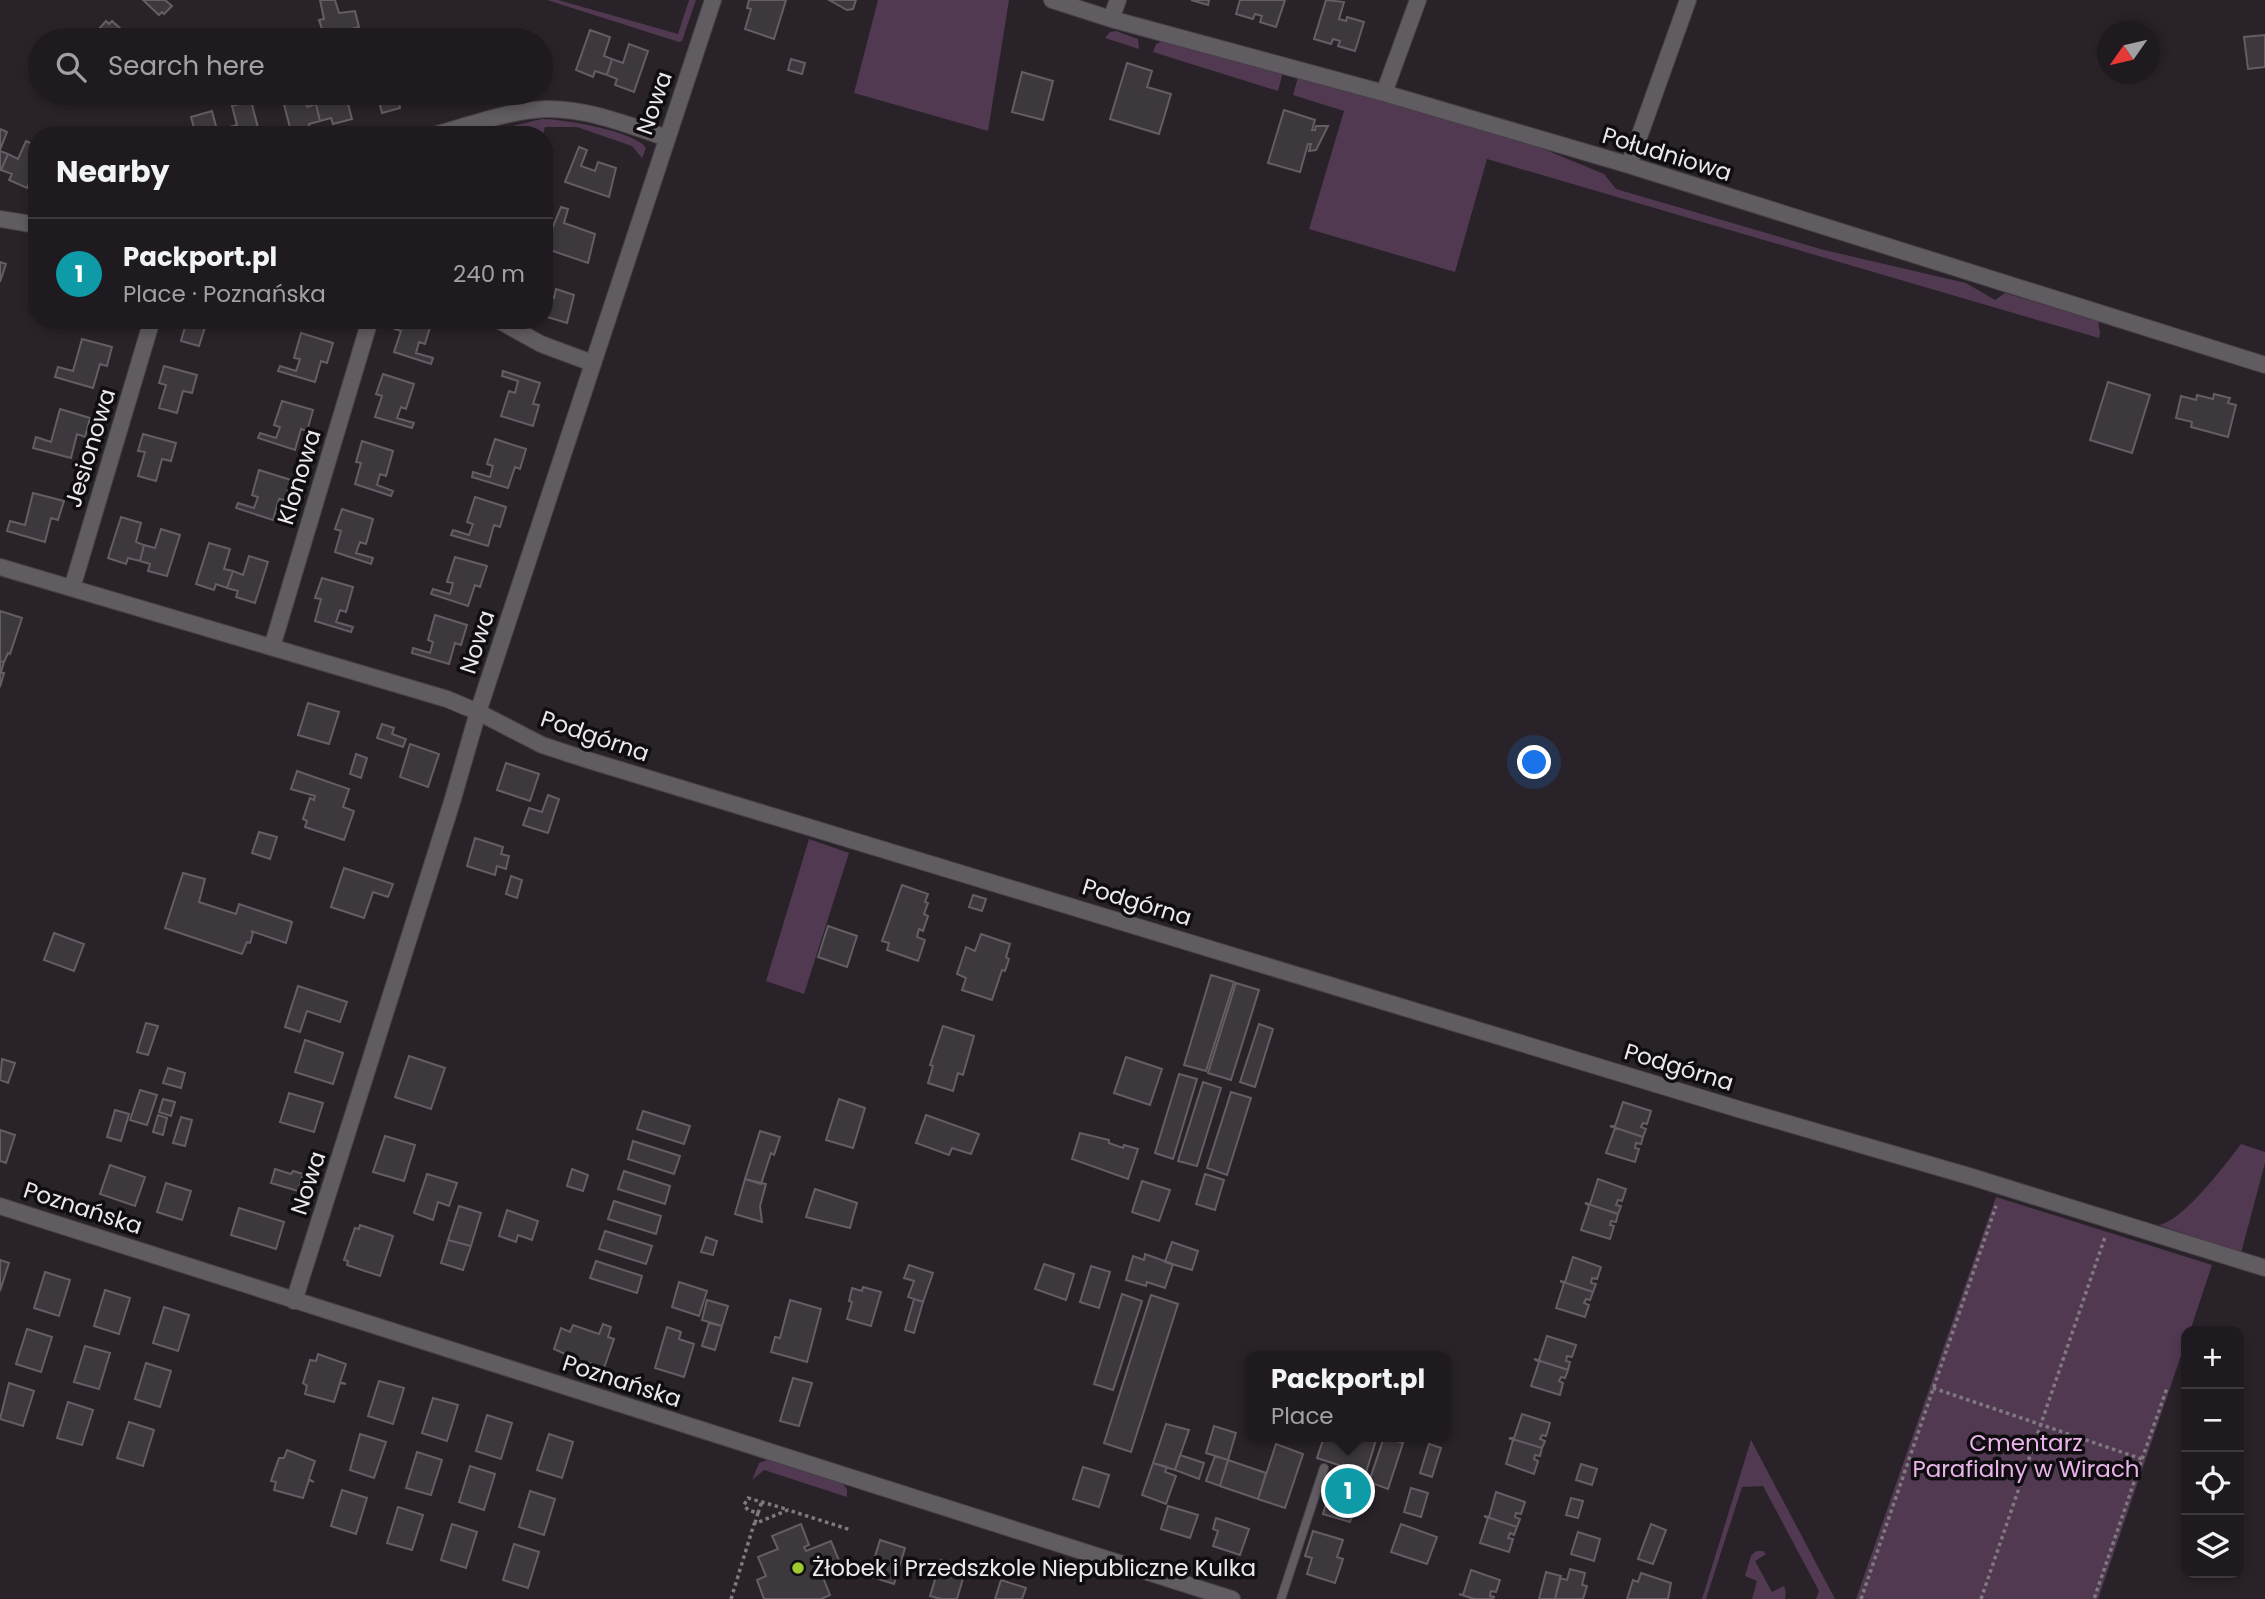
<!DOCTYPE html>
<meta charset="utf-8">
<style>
:root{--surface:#1f1a1f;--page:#272328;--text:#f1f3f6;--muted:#a1a1a4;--line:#3c383d;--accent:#9eca2f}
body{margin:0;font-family:Poppins,sans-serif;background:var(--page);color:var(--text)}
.controls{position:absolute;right:21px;bottom:21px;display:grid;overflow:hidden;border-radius:14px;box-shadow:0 4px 10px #0003}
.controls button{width:63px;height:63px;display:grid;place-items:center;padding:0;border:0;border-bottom:2px solid var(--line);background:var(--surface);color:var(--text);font:35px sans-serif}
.compass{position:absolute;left:2097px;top:21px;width:63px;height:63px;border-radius:50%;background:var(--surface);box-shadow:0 4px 10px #0003;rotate:236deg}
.you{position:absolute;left:1535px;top:763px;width:24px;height:24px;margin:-18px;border:5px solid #fff;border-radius:50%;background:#1a73e8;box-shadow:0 0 0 10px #1a73e833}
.badge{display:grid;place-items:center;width:46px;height:46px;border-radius:50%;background:var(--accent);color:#fff;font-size:23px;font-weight:700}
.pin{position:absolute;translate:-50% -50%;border:4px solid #fff;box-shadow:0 2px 7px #0006}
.popup{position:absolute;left:1245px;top:1351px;width:206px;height:91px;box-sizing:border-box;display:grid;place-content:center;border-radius:14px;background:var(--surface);filter:drop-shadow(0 2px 5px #0005);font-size:23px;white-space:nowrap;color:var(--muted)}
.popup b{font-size:26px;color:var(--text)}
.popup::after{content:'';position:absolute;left:50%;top:100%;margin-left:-14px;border:14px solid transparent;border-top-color:var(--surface)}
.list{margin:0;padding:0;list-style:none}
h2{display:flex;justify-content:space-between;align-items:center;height:91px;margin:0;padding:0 28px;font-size:30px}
h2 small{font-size:23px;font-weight:400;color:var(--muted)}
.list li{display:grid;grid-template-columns:46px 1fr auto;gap:21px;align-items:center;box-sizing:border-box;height:112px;padding:0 28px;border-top:2px solid var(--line)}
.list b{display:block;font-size:26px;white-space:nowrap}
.list p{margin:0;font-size:23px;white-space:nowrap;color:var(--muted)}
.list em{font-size:23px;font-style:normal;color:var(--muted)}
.icon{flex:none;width:38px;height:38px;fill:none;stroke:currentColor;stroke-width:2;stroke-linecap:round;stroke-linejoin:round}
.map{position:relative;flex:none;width:2265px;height:1599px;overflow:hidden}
.search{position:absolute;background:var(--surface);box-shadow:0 4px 10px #0003;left:28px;top:28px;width:525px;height:77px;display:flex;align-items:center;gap:18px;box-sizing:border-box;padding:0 24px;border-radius:38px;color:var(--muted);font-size:26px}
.panel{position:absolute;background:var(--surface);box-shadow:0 4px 10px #0003;left:28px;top:126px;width:525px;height:203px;border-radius:28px}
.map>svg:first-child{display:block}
</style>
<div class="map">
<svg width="2265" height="1599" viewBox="0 0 2265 1599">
<rect width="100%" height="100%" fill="#292329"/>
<path fill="#503951" d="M547 0H558L678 34 689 0H696L682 41 679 42Z
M878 0H1009L988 131 854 93Z
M1116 31 1138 39 1139 49 1105 38 1110 32Z
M1164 40 1283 72 1278 91 1153 52 1156 44Z
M1298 77 1529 143 1604 174 1616 189 1824 250 1966 283 1995 300 2005 293 2098 321 2100 333 2099 338 1487 159 1455 272 1309 229 1344 111 1293 95Z
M542 119C563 119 635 131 646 148L642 158 632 146 577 127H545L543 135H475Z
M809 839 849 853 804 994 766 981Z
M2241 1144 2265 1152V1163L2241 1253 2159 1225C2183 1221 2226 1164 2241 1144Z
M1996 1197 2212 1265 2190 1331H2186V1341L2098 1599H1856Z
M1751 1440 1835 1599H1816L1819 1591 1763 1486 1742 1487 1706 1599H1702Z
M767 1460 842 1483 847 1489V1497L764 1470 752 1480 759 1463Z
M1756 1551H1763L1766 1554 1755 1561 1772 1592 1784 1586 1786 1592 1785 1599H1752L1757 1581 1745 1576 1751 1556Z"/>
<path fill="#3d373e" stroke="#645d64" stroke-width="2" d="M143 0H165L172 6 164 14 162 12 159 15Z
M320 0H335L339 13 355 11 359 27 328 35 327 31 323 32 319 20 324 19Z
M749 0H786L774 39 745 29 751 9 747 8Z
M829 0H856L853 9 847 10Z
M1191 0H1209L1208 5Z
M1240 0H1285L1276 27 1260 22 1262 16 1255 14 1253 19 1236 14Z
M1326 0 1344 2 1339 19 1346 21 1347 17 1364 22 1355 51 1338 46 1340 41 1333 39 1331 44 1314 39Z
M106 21 109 24 112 21 133 40H95L101 34 98 30Z
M590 30 610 37 604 56 612 59 607 75 595 71 593 77 576 70Z
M527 33 528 40H508L507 36Z
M2265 35V67L2248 69 2244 37Z
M629 44 648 51 634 92 615 85 617 79 607 75 612 59 623 63Z
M791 59 805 63 802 74 788 70Z
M1127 63 1152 71 1147 87 1171 94 1159 134 1110 119Z
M1022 72 1053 81 1043 120 1012 112Z
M281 93H303L307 107 316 104 320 121 309 124 310 130 292 135Z
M324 93H345L352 119 333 124 331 118 320 121 316 104 327 101Z
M377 93H409L410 99 399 102 400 108 382 113Z
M409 93H440L442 97 423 102 421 96 410 99Z
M251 101 260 135H228L226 128 237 125 232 106Z
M1284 110 1315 120 1312 130H1315L1316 126H1328L1316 150 1309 151 1311 144H1308L1300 172 1268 163Z
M212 111 217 130 226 128 228 135H196L191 117Z
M0 129 7 132 0 150Z
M26 141 37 146V166L27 188 9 180 12 174 1 170 8 154 18 159Z
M579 147 587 150 581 166 595 171 598 162 616 168 609 197 565 182Z
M0 151 8 154 1 170H0Z
M561 207 568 209 564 223 595 234 588 263 544 248Z
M0 262 6 264 0 282Z
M556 289 574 295 567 323 544 316V295L554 298Z
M187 320H216L214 327 206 324 199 346 181 341Z
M398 320H432L425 344 419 342 416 353 433 358 431 364 394 352 401 331 395 329Z
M301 333 333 343 327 363 321 361 315 382 278 371 280 366 296 371 300 359 294 358Z
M82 339 112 347 107 366 100 364 93 388 55 377 58 367 73 371Z
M164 366 197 375 192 393 183 391 177 413 159 408 166 385 159 383Z
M503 371 540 383 533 404 539 405 533 426 501 416 509 391 515 393 518 381 502 376Z
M383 374 414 384 406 409 401 407 397 418 414 423 412 428 375 417 382 396 376 394Z
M2108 382 2150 395 2132 453 2090 440Z
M2214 394 2230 398 2228 403 2236 405 2228 437 2191 427 2192 422 2176 418 2181 396 2196 400 2197 395 2213 399Z
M282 401 313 410 307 431 301 429 295 450 258 438 260 433 276 438 280 427 274 425Z
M60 409 90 418 85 437 77 434 71 458 33 448 36 437 51 442Z
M143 434 176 443 171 461 162 459 156 481 138 476 145 452 138 451Z
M495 439 526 449 520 469 515 467 508 488 472 477 473 472 490 477 493 466 487 464Z
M362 441 393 451 386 476 380 474 377 485 393 491 391 496 355 484 361 463 356 462Z
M259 470 291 480 285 500 279 499 273 520 236 508 238 503 254 508 258 497 252 495Z
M33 493 64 501 58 520 51 518 45 542 7 531 10 521 25 525Z
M475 497 506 507 500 527 494 525 488 546 451 535 453 530 469 535 473 524 467 522Z
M342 509 373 519 366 544 360 542 356 553 373 558 371 564 335 552 341 531 335 529Z
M121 517 141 523 136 542 144 545 140 561 128 558 126 564 108 558Z
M161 529 180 535 167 576 148 571 150 564 140 561 144 545 155 548Z
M209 543 230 549 224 569 233 571 227 588 216 584 214 590 196 584Z
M249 556 268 562 255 603 236 597 238 591 227 588 233 571 243 575Z
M455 557 487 566 480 587 475 585 468 606 431 594 433 589 450 594 453 583 447 582Z
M322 578 353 587 346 612 340 610 336 622 353 627 351 632 315 621 321 599 315 598Z
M0 611 22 618 10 654 8 653 4 662 0 661Z
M435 615 467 625 461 645 455 643 449 664 412 653 413 648 430 653 433 642 428 640Z
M0 661 4 662 1 672 4 673 0 687Z
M308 703 339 712 329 744 298 735Z
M382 724 394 728 392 734 406 739 403 747 377 738Z
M410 744 439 754 428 787 400 777Z
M356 754 367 758 361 778 350 774Z
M506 763 539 774 530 801 497 790Z
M297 771 349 789 343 807 354 811 344 840 305 827 307 821 303 819 310 798 314 800 315 796 291 789Z
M548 795 559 799 548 833 523 825 529 808 542 812Z
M259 832 277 837 270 859 252 853Z
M475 838 503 847 501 854 509 856 506 869 497 866 495 875 467 866Z
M344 868 393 884 388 897 373 892 364 918 331 907Z
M183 873 205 879 199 902 236 914 239 904 292 922 286 943 251 931 253 933 250 943 247 942 242 954 165 928Z
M511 876 522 880 517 898 506 894Z
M902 885 928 894 925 902 928 903 924 914 928 916 923 931 919 929 917 937 925 940 918 961 887 950 889 943 882 941Z
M973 895 986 899 982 911 969 907Z
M828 926 857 936 847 967 818 957Z
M54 933 84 944 74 971 44 960Z
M981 934 1010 944 1006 957 1009 959 1005 971 1002 970 992 1000 962 990 966 978 957 974 966 947 975 951Z
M1211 975 1234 982 1206 1071 1184 1065Z
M1236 983 1259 990 1231 1080 1208 1073Z
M298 986 347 1002 340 1022 307 1011 300 1032 285 1027Z
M146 1023 158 1026 148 1055 137 1052Z
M1259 1024 1273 1029 1255 1087 1240 1082Z
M943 1026 974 1036 963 1075 958 1073 953 1091 928 1083 933 1066 930 1065Z
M305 1040 343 1053 333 1084 295 1072Z
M409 1056 445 1068 431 1109 395 1097Z
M1126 1057 1162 1069 1150 1105 1114 1093Z
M2 1059 15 1063 8 1083 0 1080Z
M168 1068 185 1073 181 1088 163 1083Z
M1179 1074 1197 1079 1173 1159 1155 1153Z
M1203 1082 1221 1088 1197 1166 1178 1161Z
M140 1090 157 1095 147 1125 130 1120Z
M1231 1092 1251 1098 1227 1175 1207 1168Z
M289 1093 323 1103 314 1132 280 1122Z
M163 1099 175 1102 171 1116 159 1112Z
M839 1099 865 1108 853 1148 826 1140Z
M1623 1102 1651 1111 1647 1124 1643 1123 1641 1127 1646 1129 1643 1137 1610 1126H1615Z
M115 1110 129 1114 121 1141 107 1137Z
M643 1111 690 1126 684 1144 637 1129Z
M158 1115 167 1118 163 1135 153 1132Z
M926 1115 979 1134 971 1154 952 1148 949 1155 916 1143Z
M181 1117 192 1120 185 1146 173 1143Z
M1610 1126 1643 1137 1641 1144 1636 1143 1635 1148 1639 1149 1635 1162 1606 1153 1615 1128Z
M0 1130 15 1135 6 1163 0 1161Z
M760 1131 780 1137 774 1155 771 1153 761 1184 745 1179Z
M1080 1133 1109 1140V1143L1123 1148 1124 1145 1138 1149 1128 1179 1072 1159Z
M385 1136 415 1145 404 1181 373 1172Z
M633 1141 680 1156 674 1174 628 1159Z
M110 1165 145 1177 135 1206 100 1194Z
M275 1169 291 1174 293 1171 303 1174 298 1191 271 1183Z
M572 1169 588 1175 583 1191 567 1186Z
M624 1171 670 1186 665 1204 618 1189Z
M427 1174 457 1183 449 1206 438 1202 433 1220 414 1213Z
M1205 1174 1224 1180 1215 1210 1196 1204Z
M745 1179 766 1184 760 1206 762 1222 735 1214Z
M1598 1179 1626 1189 1622 1201 1618 1200 1616 1205 1621 1206 1618 1214 1585 1203 1590 1204Z
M1142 1181 1170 1190 1159 1221 1132 1212Z
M166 1183 191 1191 182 1220 157 1212Z
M815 1189 857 1203 850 1228 806 1217Z
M614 1201 661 1216 656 1234 608 1219Z
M1585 1203 1618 1214 1616 1222 1611 1221 1610 1225 1614 1226 1610 1239 1581 1230 1589 1206Z
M459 1206 481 1213 471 1246 448 1240Z
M239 1208 284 1222 276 1249 231 1235Z
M507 1210 538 1221 532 1240 518 1235 516 1242 499 1236Z
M360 1225 393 1236 380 1276 347 1265 348 1261 344 1260 355 1228 359 1229Z
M605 1231 652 1246 646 1264 599 1249Z
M706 1237 717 1241 713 1255 701 1252Z
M448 1240 471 1246 463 1270 441 1263Z
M1172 1242 1198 1251 1192 1270 1165 1262Z
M1145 1254 1173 1264 1165 1288 1147 1282 1146 1286 1126 1280 1133 1256 1144 1260Z
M1573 1257 1601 1267 1597 1279 1592 1278 1591 1283 1596 1284 1593 1292 1560 1281 1565 1282Z
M0 1260 9 1263 0 1291Z
M596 1261 642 1276 637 1293 590 1278Z
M1044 1264 1074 1274 1066 1300 1035 1289Z
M909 1265 933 1273 923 1302 908 1297 914 1281 904 1278Z
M1091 1266 1110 1272 1099 1308 1080 1302Z
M45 1272 70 1280 59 1316 34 1308Z
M1560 1281 1593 1292 1590 1300 1586 1299 1584 1303 1589 1305 1585 1317 1556 1308 1564 1283Z
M679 1282 707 1291 699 1316 672 1307Z
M863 1287 881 1292 871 1326 847 1319 852 1302 849 1301 852 1288 862 1291Z
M105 1290 130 1298 119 1334 94 1326Z
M1122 1294 1142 1301 1113 1390 1094 1384Z
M1151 1295 1178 1304 1131 1452 1104 1443Z
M914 1299 923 1302 914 1333 905 1330Z
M707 1300 728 1306 722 1326 702 1320Z
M790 1300 821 1309 807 1362 771 1352 775 1337 780 1338Z
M164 1307 189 1315 178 1351 153 1343Z
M709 1323 722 1326 715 1350 702 1346Z
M603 1324 611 1327 608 1337 614 1339 604 1368 587 1362 585 1368 574 1364 576 1359 554 1349 561 1328 570 1332 573 1325 599 1334Z
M667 1327 681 1332 679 1339 694 1344 684 1377 655 1368Z
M27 1329 52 1337 41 1372 16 1364Z
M1547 1336 1576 1345 1572 1357 1567 1356 1566 1361 1570 1362 1568 1370 1534 1359 1539 1360Z
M85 1346 110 1353 99 1389 74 1382Z
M318 1354 346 1364 340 1382 346 1384 340 1383 334 1402 305 1394 307 1386 303 1383 310 1360 316 1361Z
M1534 1359 1568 1370 1565 1378 1561 1377 1559 1381 1563 1383 1560 1395 1531 1386 1539 1362Z
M146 1363 171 1371 160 1407 135 1399Z
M793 1378 812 1383 799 1426 780 1421Z
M379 1381 404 1388 393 1424 368 1416Z
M9 1383 34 1391 23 1426 0 1419Z
M433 1398 458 1405 447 1441 422 1433Z
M68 1402 93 1410 82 1445 57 1438Z
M1522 1414 1550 1423 1546 1436 1542 1435 1540 1439 1545 1441 1542 1448 1509 1438H1514Z
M487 1415 512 1423 501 1459 476 1451Z
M129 1422 154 1430 143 1466 117 1458Z
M1166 1424 1189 1430 1175 1470 1153 1463Z
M1214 1426 1236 1433 1228 1460 1206 1453Z
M360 1434 386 1442 374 1478 350 1470Z
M549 1434 573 1442 562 1478 537 1470Z
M1324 1437H1377L1363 1482 1342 1475 1345 1467 1317 1458Z
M1384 1437 1403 1443 1388 1489 1369 1482Z
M1509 1438 1542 1448 1540 1456 1535 1455 1534 1459 1538 1461 1534 1474 1506 1464 1513 1440Z
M1276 1444 1303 1454 1285 1508 1258 1499Z
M1429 1444 1441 1448 1432 1477 1420 1473Z
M287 1450 315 1461 309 1479 314 1482 309 1480 303 1498 274 1490 276 1482 271 1481 279 1458H284Z
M417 1452 442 1460 431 1495 406 1488Z
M1180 1455 1204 1463 1199 1479 1175 1470Z
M1215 1456 1228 1460 1220 1486 1206 1481Z
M1228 1460 1266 1473 1258 1499 1220 1486Z
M1153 1463 1167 1467 1165 1472 1176 1476 1166 1504 1142 1495Z
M1581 1464 1597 1469 1592 1485 1576 1480Z
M470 1466 495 1474 484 1510 459 1502Z
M1083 1467 1109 1475 1099 1507 1073 1499Z
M1342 1475 1363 1482 1350 1522 1323 1514 1327 1501 1333 1503Z
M1411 1488 1428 1493 1421 1517 1404 1512Z
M342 1490 367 1498 356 1534 331 1526Z
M530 1491 555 1499 544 1535 519 1527Z
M1496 1492 1525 1502 1521 1514 1516 1513 1515 1517 1520 1519 1517 1527 1484 1516 1489 1517Z
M1571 1498 1583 1501 1578 1518 1566 1515Z
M1168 1506 1198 1515 1190 1538 1161 1529Z
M398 1507 423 1515 412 1550 387 1543Z
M1484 1516 1517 1527 1514 1535 1510 1533 1508 1538 1513 1539 1509 1552 1480 1543 1488 1518Z
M1216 1518 1249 1529 1240 1555 1213 1546 1218 1531 1213 1529Z
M452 1524 477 1532 466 1568 441 1560Z
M801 1524 809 1545 804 1547 806 1551 831 1541 840 1563 816 1572 817 1577 822 1575 830 1595 821 1599H764L757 1580 766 1576 758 1557 778 1549 772 1536Z
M1401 1524 1437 1537 1427 1564 1391 1552Z
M1651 1524 1666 1530 1653 1564 1638 1559Z
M1313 1531 1343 1540 1337 1557 1343 1559 1335 1583 1307 1574 1312 1558 1305 1556Z
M1578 1532 1600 1539 1594 1561 1571 1554Z
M880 1540 905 1548 894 1584 869 1576Z
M514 1544 539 1552 528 1588 503 1580Z
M941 1560 966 1568 957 1599H941L930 1596Z
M1570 1569 1585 1573 1582 1585 1587 1586 1583 1599H1555L1560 1578 1567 1580Z
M1471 1570 1500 1580 1496 1592 1491 1591 1490 1596 1494 1597 1493 1599H1474L1459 1594 1463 1595Z
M1546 1572 1561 1576 1555 1599H1539Z
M1641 1573 1671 1583 1668 1599H1627L1633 1580 1638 1582Z
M1001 1580 1026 1588 1022 1599H995Z"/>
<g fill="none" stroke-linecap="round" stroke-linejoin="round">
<g stroke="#464146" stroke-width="10">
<path id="service" d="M1281 1599 1324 1468"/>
</g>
<g stroke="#464146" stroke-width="18">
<path id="minor" d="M1052 0 1111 19 1384 93 1629 165 2265 365
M1111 19 1118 0
M1384 93 1418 0
M434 135C470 125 508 111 545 109 587 108 628 125 667 138
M1629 165 1688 0
M0 219 37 225
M498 320 541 344 592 363
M0 567 447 699 478 712 542 745 591 761 1738 1109 1972 1177 2265 1268
M72 588 152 320
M272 647 370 320
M0 1206 1232 1599
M294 1301 452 802 478 712 713 0"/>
</g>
<path stroke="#807a80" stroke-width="3.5" stroke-dasharray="3.5 3.5" stroke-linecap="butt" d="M1933 1388 2142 1459 2094 1599
M2142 1459 2167 1388
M758 1513 762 1501
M755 1523 758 1513 748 1510 744 1505 748 1498 786 1509
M731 1599 754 1524 788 1510 851 1530
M1861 1599 1996 1206
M1981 1599 2105 1237"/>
<use href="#service" stroke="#615b62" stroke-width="8"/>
<use href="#minor" stroke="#615b62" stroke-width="16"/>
</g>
<circle fill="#9eca2f" stroke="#100d10" stroke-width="2.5" cx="798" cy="1568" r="7"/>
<g text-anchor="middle" stroke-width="7" stroke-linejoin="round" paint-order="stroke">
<g font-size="23" fill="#ece8ec" stroke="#100d10">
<text transform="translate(654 103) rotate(-71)" y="8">Nowa</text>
<text transform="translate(1667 154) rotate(17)" y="8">Południowa</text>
<text transform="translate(90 448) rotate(-73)" y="8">Jesionowa</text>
<text transform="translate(299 477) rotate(-73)" y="8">Klonowa</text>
<text transform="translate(477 642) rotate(-72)" y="8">Nowa</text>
<text transform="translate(595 736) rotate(19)" y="8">Podgórna</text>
<text transform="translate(1137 902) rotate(17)" y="8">Podgórna</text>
<text transform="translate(1679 1067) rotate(17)" y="8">Podgórna</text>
<text transform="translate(308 1183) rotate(-72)" y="8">Nowa</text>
<text transform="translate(83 1208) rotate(18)" y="8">Poznańska</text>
<text transform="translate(622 1381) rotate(18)" y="8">Poznańska</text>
</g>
<g font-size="23" fill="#eab3eb" stroke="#100d10">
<text x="2026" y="1451">Cmentarz<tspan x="2026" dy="26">Parafialny w Wirach</tspan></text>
</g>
<g font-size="23" fill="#ece8ec" stroke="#100d10" text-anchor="start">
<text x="812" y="1576">Żłobek i Przedszkole Niepubliczne Kulka</text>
</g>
</g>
</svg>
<div class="controls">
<button>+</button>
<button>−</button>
<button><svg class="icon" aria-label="locate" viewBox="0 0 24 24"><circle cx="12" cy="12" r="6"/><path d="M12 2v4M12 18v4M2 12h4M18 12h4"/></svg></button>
<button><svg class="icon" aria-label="layers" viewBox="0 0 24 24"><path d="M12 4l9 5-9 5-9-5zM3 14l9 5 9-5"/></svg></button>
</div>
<svg class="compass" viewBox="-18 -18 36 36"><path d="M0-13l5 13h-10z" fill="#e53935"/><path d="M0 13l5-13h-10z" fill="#a1a1a4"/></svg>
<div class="you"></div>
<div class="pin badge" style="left:1348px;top:1491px;background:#0f9aa8">1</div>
<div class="popup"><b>Packport.pl</b>Place</div>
<div class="search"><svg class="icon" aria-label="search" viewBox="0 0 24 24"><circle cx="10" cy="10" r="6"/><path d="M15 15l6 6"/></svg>Search here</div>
<section class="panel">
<h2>Nearby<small></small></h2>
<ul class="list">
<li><span class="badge" style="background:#0f9aa8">1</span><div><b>Packport.pl</b><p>Place · Poznańska</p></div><em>240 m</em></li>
</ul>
</section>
</div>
